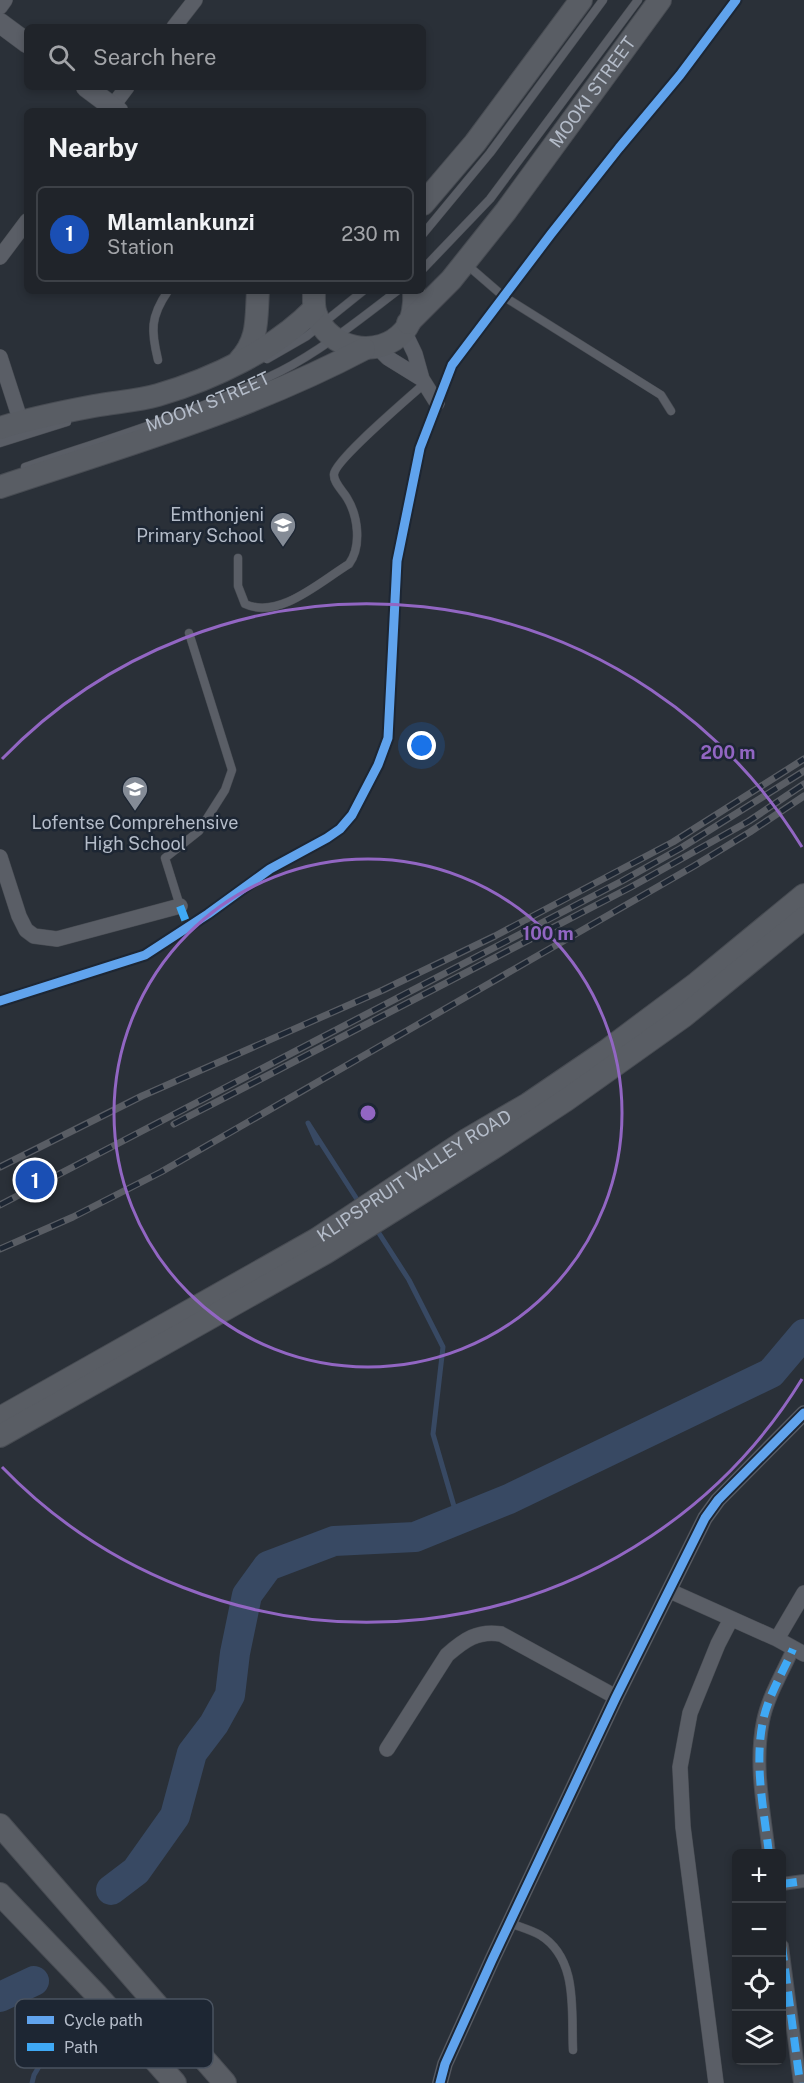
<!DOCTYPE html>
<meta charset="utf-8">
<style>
:root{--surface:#20242a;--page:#282c32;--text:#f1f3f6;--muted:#a2a4a8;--line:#3d4147;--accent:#848b96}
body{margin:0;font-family:"Public Sans",sans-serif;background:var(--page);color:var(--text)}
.controls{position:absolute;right:18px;bottom:18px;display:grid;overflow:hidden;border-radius:9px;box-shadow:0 3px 9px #0003}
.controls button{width:54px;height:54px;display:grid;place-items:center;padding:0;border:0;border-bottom:2px solid var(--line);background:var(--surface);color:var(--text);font:30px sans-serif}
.you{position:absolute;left:422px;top:746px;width:21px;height:21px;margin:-15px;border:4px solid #fff;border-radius:50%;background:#1a73e8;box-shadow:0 0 0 9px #1a73e833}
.badge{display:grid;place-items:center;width:39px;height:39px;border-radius:50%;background:var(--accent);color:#fff;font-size:20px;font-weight:700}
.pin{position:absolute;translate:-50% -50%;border:3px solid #fff;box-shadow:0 2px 6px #0006}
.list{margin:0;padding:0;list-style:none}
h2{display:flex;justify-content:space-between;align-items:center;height:78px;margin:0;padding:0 24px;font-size:26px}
h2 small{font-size:20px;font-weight:400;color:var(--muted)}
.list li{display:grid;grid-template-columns:39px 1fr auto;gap:18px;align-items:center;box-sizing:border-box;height:96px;margin:0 12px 12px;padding:0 12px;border:2px solid var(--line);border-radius:9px}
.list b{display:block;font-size:22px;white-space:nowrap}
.list p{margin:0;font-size:20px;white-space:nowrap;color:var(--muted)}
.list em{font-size:20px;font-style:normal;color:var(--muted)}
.icon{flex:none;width:33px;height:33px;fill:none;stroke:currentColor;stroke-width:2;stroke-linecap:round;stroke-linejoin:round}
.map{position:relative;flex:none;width:804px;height:2083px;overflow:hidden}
.search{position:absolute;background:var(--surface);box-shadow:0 3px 9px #0003;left:24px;top:24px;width:402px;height:66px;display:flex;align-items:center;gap:15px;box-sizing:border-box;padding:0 21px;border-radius:9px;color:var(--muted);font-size:22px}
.panel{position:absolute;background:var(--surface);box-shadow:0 3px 9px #0003;left:24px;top:108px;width:402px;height:186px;border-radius:9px}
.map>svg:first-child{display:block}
</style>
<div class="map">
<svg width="804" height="2083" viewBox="0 0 804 2083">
<rect width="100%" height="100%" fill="#2a3038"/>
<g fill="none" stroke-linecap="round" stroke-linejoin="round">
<path stroke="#384963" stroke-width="5" d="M317 1143 308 1123 360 1204
M375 1227 409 1280 443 1347 433 1434 458 1520
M32 2083 34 2075 65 2023"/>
<path stroke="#384963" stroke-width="30" d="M111 1890 136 1871 175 1816 192 1753 214 1724 230 1695 235 1653 247 1595 268 1566 334 1541 415 1537 509 1499 771 1373 804 1334
M0 1997 34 1981"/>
<g stroke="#484c53" stroke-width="9">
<g id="service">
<path d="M423 234 490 153 603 0"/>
<path d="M466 264 503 296 661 395 671 411"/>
<path d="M423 269 490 199 638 0"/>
<path d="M267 359 307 336 363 291"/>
<path d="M158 360C151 331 150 317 168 291"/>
<path d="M0 443 67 422"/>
<path id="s1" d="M25 467C110 438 199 412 281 371 322 350 360 319 397 291"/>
<path d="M238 558V586L245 604C279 620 321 581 349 564 362 546 358 516 347 498 343 491 333 482 334 474 336 459 410 397 425 383"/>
<path d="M180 906 165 858 199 831 225 790 232 770 189 633"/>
<path d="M510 1923C520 1927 531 1930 540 1935 579 1959 571 2012 573 2050"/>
</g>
</g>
<g stroke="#484c53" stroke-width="14">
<path id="pedestrian" d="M769 1854C764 1810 754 1765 763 1721 768 1696 783 1672 793 1649
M782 1884 804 1881
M782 1946 800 2083"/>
</g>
<g stroke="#484c53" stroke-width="16">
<path id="minor" d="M0 7 5 0
M174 27 195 0
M109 111 127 87
M0 257 27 221
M404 331 415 354 422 379 437 403
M377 347 388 358 422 379
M0 357 21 422
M0 857 19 916 26 930 34 936 57 939 180 906
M670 1591 777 1639 804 1654
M777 1639 804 1593
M387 1749 447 1655C464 1640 478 1630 501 1634L616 1697
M440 2083 445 2064 492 1960 616 1697 705 1518 718 1500 804 1413
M716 2083 683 1827 680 1767 690 1713 718 1644 731 1619"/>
</g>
<g stroke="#484c53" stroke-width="21">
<path id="tertiary" d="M0 23 27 43
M86 87 118 111"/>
</g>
<g stroke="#484c53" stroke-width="24">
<g id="secondary">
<path d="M423 204 475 143 581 0"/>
<path d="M314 291C314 298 313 307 316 314 328 350 379 360 404 331 413 321 415 304 414 291"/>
<path id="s2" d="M408 323 451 280 506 211 660 0"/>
<path d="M239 361C259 340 256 319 258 291"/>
<path d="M0 428C31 418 62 412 94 406 115 402 137 401 158 395 213 379 274 350 314 309"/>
<path d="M0 487C123 446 249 410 364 349"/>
<path id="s3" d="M0 1418 317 1239 468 1139 528 1104 606 1051 697 983 804 895"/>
<path d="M0 1436 325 1253 493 1148 566 1100 684 1016 804 918"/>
<path d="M0 1825 225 2083"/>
<path d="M0 1894 96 1994 175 2083"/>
</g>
</g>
<use href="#service" stroke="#5a5e66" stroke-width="8"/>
<use href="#pedestrian" stroke="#5a5e66" stroke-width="12"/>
<use href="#minor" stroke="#5a5e66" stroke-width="15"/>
<use href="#tertiary" stroke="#5a5e66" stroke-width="20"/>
<use href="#secondary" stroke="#595d64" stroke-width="22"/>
<g stroke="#595d64" stroke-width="7">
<path id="rail" d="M174 1124 631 887 749 821 804 784
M0 1167 142 1096 383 990 495 936 673 842 804 759
M0 1205 622 881 681 848 804 771
M0 1249 73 1217 161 1172 694 866 750 832 804 796"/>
</g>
<use href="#rail" stroke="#1d2633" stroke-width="4.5" stroke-dasharray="14" stroke-linecap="butt"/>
<path stroke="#3fa9f5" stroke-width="8" stroke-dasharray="15 8" stroke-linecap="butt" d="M180 906 188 927
M769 1854C764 1810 754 1765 763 1721 768 1696 783 1672 793 1649
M782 1884 804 1881
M782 1946 800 2083"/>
<g stroke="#1d2633" stroke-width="13">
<path id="cycleway" d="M0 1001 145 955 208 914 270 869 327 838 340 829 352 815 378 765 388 738 397 561 420 448 452 365 551 234 619 148 680 75 736 0
M440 2083 445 2064 492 1960 616 1697 705 1518 718 1500 804 1413"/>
</g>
<use href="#cycleway" stroke="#60a3ed" stroke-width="9"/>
</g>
<g fill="none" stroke="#9266c3" stroke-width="3">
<circle cx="368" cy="1113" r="254"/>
<path d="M802 1379A509 509 0 0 1 2 1467M2 759A509 509 0 0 1 802 847"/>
</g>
<defs>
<g id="school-pin" transform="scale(1.35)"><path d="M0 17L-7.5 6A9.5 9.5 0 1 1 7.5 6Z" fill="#848b96" stroke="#1d2633"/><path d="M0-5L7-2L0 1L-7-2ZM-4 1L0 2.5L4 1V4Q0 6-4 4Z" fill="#fff"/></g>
</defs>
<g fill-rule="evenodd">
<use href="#school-pin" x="283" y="525"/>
<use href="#school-pin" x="135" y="789"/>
</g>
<g text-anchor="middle" stroke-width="5" stroke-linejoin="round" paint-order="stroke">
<g font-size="18" fill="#b4bcc9" stroke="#1d2633">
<text dy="6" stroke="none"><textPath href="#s2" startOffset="296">MOOKI STREET</textPath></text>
<text dy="6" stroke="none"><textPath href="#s1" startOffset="194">MOOKI STREET</textPath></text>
<text dy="6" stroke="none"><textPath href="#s3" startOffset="480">KLIPSPRUIT VALLEY ROAD</textPath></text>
</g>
<g font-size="18" fill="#b4bcc9" stroke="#1d2633" text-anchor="end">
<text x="264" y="521">Emthonjeni<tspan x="264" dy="21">Primary School</tspan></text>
<text x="135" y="829" text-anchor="middle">Lofentse Comprehensive<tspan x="135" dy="21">High School</tspan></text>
</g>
</g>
<rect x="15" y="1999" width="198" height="69" rx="9" fill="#1d2633" stroke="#4a5360" stroke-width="1.5"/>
<rect x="27" y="2016" width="27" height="8" fill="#60a3ed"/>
<rect x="27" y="2043" width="27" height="8" fill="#3fa9f5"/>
<g font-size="16" fill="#b4bcc9">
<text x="64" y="2026">Cycle path</text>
<text x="64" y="2053">Path</text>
</g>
<circle cx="368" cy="1113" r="9" fill="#9266c3" stroke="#1d2633" stroke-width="3"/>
<g font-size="18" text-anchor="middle" font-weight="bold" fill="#9266c3" stroke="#1d2633" stroke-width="5" stroke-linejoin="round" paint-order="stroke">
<text x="728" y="759">200 m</text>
<text x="548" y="940">100 m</text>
</g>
</svg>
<div class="controls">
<button>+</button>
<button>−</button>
<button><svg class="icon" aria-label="locate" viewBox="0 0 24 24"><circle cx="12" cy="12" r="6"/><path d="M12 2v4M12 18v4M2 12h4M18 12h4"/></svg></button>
<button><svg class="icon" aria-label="layers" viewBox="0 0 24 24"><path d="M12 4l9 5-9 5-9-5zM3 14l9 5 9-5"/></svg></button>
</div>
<div class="you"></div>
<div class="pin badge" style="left:35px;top:1180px;background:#1a4fb4">1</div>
<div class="search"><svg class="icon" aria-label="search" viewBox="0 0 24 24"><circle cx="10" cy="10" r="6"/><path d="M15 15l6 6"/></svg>Search here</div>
<section class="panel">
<h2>Nearby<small></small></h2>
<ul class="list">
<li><span class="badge" style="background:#1a4fb4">1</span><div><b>Mlamlankunzi</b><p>Station</p></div><em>230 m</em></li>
</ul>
</section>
</div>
